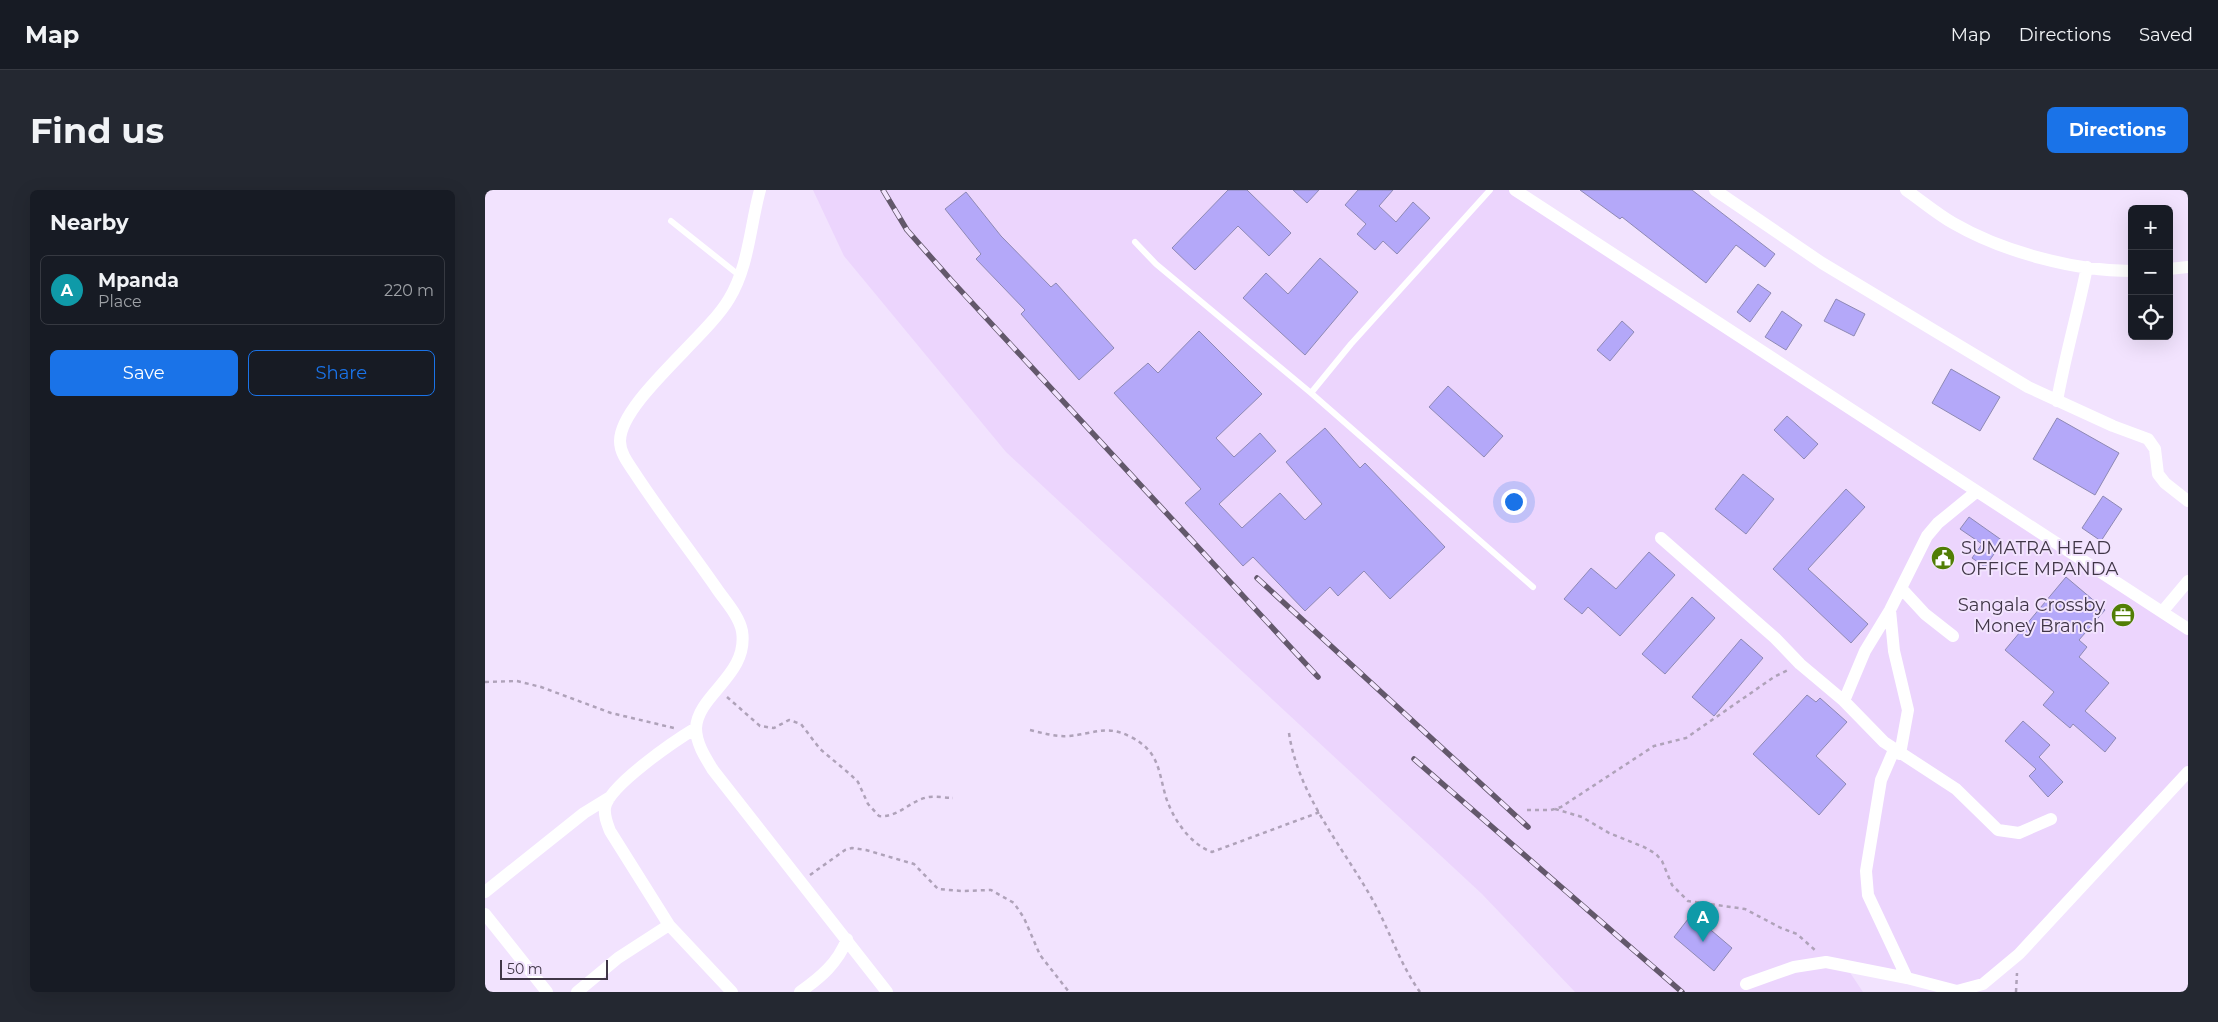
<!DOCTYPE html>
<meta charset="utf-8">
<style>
:root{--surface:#171b24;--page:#242831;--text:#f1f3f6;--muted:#9ea1a6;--line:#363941;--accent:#1a73e8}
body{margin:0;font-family:Montserrat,sans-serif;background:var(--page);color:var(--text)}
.controls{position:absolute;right:15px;top:15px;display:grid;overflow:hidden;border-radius:8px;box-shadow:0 5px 20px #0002}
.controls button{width:45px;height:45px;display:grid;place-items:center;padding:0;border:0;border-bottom:1px solid var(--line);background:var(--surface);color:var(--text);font:25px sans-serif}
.scale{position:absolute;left:15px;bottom:12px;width:108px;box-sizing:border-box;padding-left:5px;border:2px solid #403647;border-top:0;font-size:14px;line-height:18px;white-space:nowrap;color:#403647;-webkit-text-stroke:4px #f2e3fe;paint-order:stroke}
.you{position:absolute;left:1028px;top:311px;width:18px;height:18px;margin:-12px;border:4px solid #fff;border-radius:50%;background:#1a73e8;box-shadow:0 0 0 8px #1a73e833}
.badge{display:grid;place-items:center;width:32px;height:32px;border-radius:50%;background:var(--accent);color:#fff;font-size:16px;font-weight:700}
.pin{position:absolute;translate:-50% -41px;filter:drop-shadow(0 1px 2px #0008)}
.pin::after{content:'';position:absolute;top:26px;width:18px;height:15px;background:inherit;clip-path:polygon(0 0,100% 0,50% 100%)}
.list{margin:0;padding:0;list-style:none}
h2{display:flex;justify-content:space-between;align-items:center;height:65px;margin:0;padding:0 20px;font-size:21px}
h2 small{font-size:16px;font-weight:400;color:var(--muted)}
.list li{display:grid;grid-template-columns:32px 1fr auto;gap:15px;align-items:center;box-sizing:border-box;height:70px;margin:0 10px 10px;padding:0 10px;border:1px solid var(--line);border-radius:8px}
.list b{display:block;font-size:19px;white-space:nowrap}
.list p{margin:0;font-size:16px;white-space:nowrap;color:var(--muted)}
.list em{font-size:16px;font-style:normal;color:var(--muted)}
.actions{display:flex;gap:10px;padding:15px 20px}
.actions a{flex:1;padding:11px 0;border:1px solid var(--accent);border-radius:8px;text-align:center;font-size:18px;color:var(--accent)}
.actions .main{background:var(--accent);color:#fff}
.icon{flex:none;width:28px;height:28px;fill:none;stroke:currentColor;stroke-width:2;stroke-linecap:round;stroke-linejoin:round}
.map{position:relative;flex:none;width:1703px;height:802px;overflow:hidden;border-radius:8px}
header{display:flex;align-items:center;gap:30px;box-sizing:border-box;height:70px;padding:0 25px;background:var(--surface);border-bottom:1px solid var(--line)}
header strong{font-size:24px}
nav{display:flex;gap:28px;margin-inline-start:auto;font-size:18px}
.intro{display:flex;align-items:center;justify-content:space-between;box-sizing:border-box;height:120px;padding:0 30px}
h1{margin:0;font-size:35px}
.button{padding:12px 22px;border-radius:8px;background:var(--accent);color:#fff;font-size:18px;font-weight:700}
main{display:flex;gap:30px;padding:0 30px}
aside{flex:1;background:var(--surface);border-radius:8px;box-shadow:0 5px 20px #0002}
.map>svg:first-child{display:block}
</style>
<header>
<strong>Map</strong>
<nav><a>Map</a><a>Directions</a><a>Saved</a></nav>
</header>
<div class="intro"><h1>Find us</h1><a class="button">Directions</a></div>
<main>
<aside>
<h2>Nearby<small></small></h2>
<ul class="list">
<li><span class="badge" style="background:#0f9aa8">A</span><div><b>Mpanda</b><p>Place</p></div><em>220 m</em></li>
</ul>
<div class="actions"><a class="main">Save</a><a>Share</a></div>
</aside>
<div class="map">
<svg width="1703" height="802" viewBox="0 0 1703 802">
<rect width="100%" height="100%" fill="#f2e3fe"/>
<path fill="#ecd5fd" d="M328 0H1030L1703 439V582L1498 794 1472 801 1362 778 1378 802H1090L997 704 521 262 359 66Z"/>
<path fill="#b4a8f9" stroke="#8e89b4" d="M743 0H762L806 43 784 66 753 36 710 80 687 58Z
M808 0H834L822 13Z
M873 0H908L894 16 911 32 928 12 945 28 912 64 898 51 890 60 872 44 881 34 860 15Z
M1095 0H1207L1290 64 1280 77 1251 55 1221 93 1137 27 1135 29Z
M481 2 516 46 566 97 571 93 629 158 594 190 536 124 540 120 491 69 496 64 460 19Z
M835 68 873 102 820 165 758 108 781 83 803 104Z
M1273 94 1286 103 1265 132 1252 122Z
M1351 109 1380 124 1369 146 1339 131Z
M1297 121 1317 135 1301 160 1280 147Z
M1137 131 1149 142 1125 171 1112 160Z
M714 141 777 204 731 248 749 267 775 243 791 261 734 314 757 338 795 303 820 330 837 314 801 272 840 238 875 278 880 273 960 357 905 409 879 381 853 406 845 397 820 421 768 367 758 376 700 313 716 299 629 203 663 173 673 183Z
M1466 179 1515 207 1495 241 1447 213Z
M963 196 1018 246 999 267 944 217Z
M1302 226 1333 254 1319 269 1289 240Z
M1572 228 1634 263 1610 305 1548 269Z
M1258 284 1289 309 1261 344 1230 319Z
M1361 299 1380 317 1323 379 1383 434 1366 453 1288 379Z
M1618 306 1637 319 1616 351 1597 338Z
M1484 327 1518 351 1500 377 1487 368 1497 354 1475 339Z
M1164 362 1190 385 1135 446 1103 417 1097 424 1079 409 1106 378 1131 399Z
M1581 387 1620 420 1594 450 1602 457 1594 467 1624 493 1600 521 1631 548 1620 562 1588 534 1585 538 1558 515 1569 502 1520 460Z
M1207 407 1230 428 1180 484 1157 464Z
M1256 449 1278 468 1229 526 1207 507Z
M1322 505 1331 512 1335 508 1362 532 1331 566 1361 594 1334 625 1268 564Z
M1538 531 1565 555 1554 567 1578 592 1563 607 1544 586 1551 579 1520 551Z
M1207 724 1247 758 1229 781 1189 747Z"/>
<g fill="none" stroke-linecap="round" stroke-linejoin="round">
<path stroke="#afa2b9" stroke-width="2.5" stroke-dasharray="4 4" stroke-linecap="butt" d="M0 492 32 491 56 497 126 523 189 538
M242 507 275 536 289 538 304 530 316 534 335 559 366 585 373 592 383 614 394 626C414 628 425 610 444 607 451 606 461 608 468 608
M545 540C558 543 570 547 583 546 609 544 621 534 646 547 673 561 673 578 680 604 686 626 704 654 727 662L835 622
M804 543C813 604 856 655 886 707 904 738 914 773 935 802
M1070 619 1097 627 1124 643 1159 657 1171 664 1177 671 1187 695 1203 711 1260 719 1296 738 1312 744 1331 761
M1042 620H1066L1076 617 1169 556 1201 548 1289 487 1303 480
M325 685 360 660 367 658 381 660 429 674 453 699 477 701 506 700 529 713 539 728 555 765 584 802
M1531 802 1532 783"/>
<path stroke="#fff" stroke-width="6" d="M186 31 255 86
M650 52 671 74 826 203 1048 397
M826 203 866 154 1005 0"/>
<path stroke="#fff" stroke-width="12" d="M275 0C265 36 264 76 244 109 222 147 135 212 135 251 135 263 143 273 149 282 175 322 205 360 232 399 241 412 254 426 257 441 264 485 213 504 211 538 211 553 220 567 228 580L402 802
M1030 0 1703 439
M1230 0 1337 73 1543 197 1628 236 1663 249 1670 259 1673 284 1680 293 1703 311
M1421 0C1437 11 1452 24 1468 33 1518 62 1590 81 1647 81
M1684 79 1703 77
M1572 211C1580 166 1593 122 1602 77
M1176 348 1290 448 1315 474 1359 511 1399 552 1471 599 1513 640 1534 643 1566 629
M1416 398 1440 424 1468 446
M1405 420 1409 461 1423 520 1415 564
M1677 422 1703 391
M1359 511 1380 461 1405 420 1442 346 1453 333 1491 302
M211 538C191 550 123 596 120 618 119 626 122 633 125 641L184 735 247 802
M1409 560 1396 590 1381 681 1383 705 1422 788
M0 702 99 623 125 607
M0 724 62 802
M1261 794 1309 777 1341 772 1422 788 1472 801 1498 794 1534 764 1703 582
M92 802 133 768 184 735
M315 802C335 788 353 773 362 749"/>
<g stroke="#63586b" stroke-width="5.5">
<path id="rail" d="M398 0 422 40 466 90 833 487
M772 388 1043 637
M929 569 1197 802"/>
</g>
<use href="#rail" stroke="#f2e3fe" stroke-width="4" stroke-dasharray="11" stroke-linecap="butt"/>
</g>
<defs>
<g id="civic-disc" transform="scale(1.25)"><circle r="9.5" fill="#517e05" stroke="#f2e3fe"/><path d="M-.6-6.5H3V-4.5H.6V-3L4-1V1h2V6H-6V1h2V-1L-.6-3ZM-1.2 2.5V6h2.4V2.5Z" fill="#fff"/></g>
<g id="office-disc" transform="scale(1.25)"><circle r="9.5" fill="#517e05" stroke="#f2e3fe"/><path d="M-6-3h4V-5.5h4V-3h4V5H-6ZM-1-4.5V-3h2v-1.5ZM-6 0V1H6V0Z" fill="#fff"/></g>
</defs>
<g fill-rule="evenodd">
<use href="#civic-disc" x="1458" y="368"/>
<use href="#office-disc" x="1638" y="425"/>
</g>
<g text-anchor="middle" stroke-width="4" stroke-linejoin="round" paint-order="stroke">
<g font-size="18" fill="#403647" stroke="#f2e3fe" text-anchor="start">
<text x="1476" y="364">SUMATRA HEAD<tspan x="1476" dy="21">OFFICE MPANDA</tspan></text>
<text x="1620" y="421" text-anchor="end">Sangala Crossby<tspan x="1620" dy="21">Money Branch</tspan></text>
</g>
</g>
</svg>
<div class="controls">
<button>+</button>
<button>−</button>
<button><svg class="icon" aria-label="locate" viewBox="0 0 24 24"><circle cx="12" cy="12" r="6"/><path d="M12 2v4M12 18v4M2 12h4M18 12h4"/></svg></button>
</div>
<div class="scale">50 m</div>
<div class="you"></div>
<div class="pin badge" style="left:1218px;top:752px;background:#0f9aa8">A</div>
</div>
</main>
